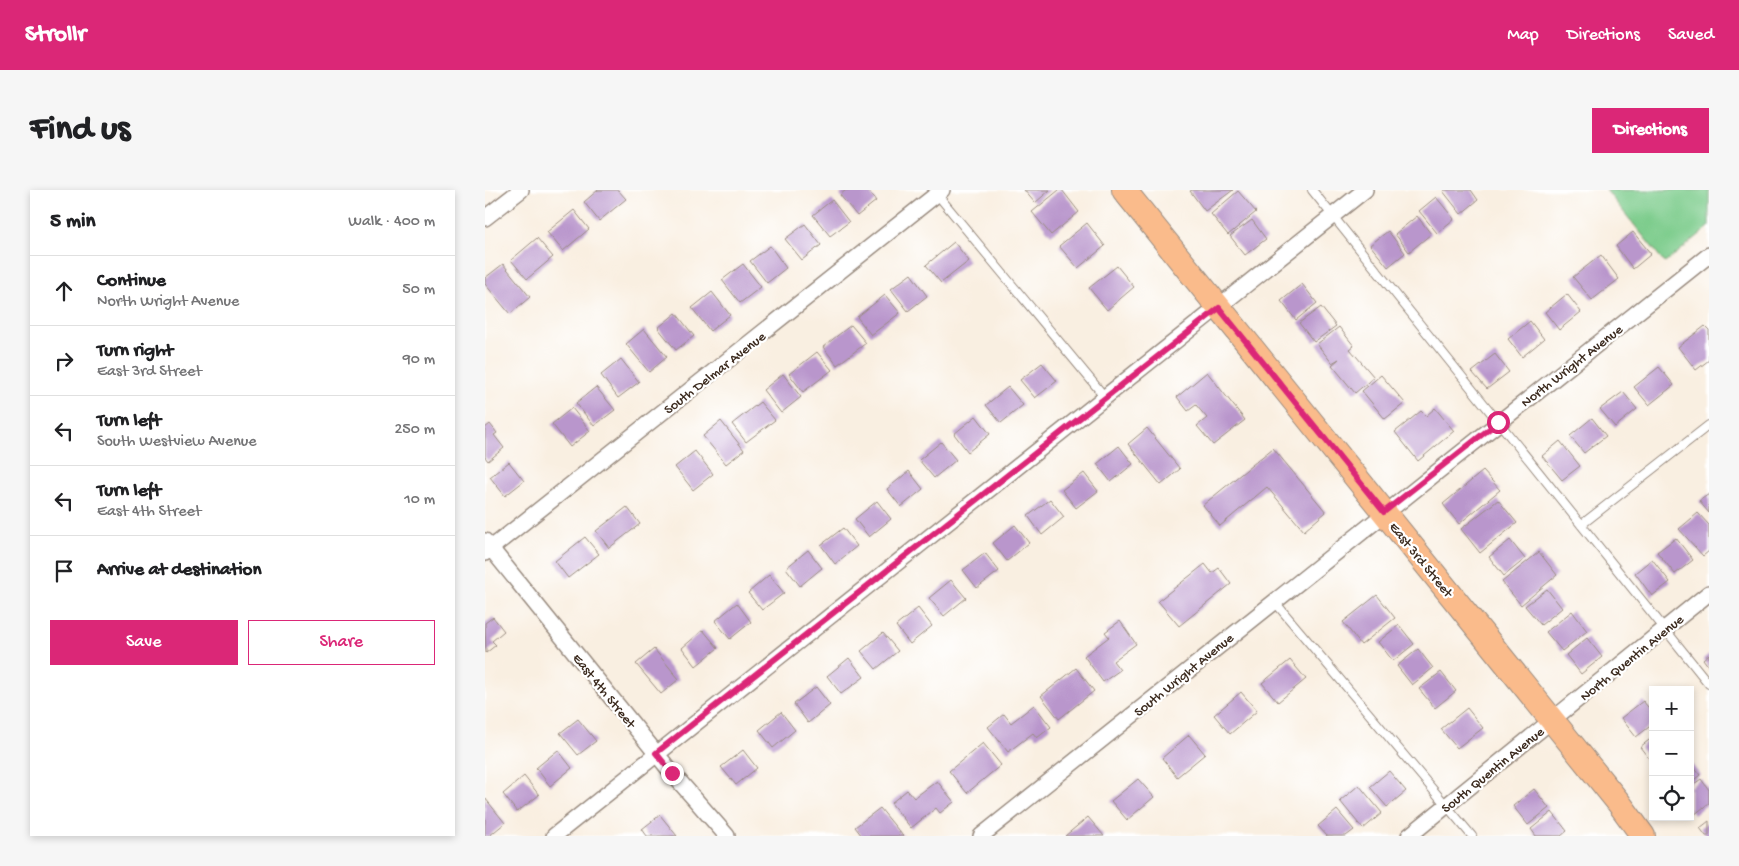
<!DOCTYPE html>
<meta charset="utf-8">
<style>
:root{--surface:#fff;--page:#f6f6f6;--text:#202124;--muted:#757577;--line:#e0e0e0;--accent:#db2777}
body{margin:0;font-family:"Gochi Hand",sans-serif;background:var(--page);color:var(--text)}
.controls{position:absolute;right:15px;bottom:15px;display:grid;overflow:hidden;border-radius:0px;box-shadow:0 2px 8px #0003}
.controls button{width:45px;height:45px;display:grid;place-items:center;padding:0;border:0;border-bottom:1px solid var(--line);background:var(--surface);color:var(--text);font:25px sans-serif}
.stop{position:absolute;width:15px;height:15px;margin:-11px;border:4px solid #db2777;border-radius:50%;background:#fff}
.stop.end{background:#db2777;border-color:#fff;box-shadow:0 1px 5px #0008}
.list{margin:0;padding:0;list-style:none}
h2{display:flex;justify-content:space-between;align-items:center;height:65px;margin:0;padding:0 20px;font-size:21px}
h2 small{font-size:16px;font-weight:400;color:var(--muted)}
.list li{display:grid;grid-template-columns:32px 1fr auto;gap:15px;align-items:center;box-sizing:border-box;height:70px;padding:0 20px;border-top:1px solid var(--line)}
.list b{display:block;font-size:19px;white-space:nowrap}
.list p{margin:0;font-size:16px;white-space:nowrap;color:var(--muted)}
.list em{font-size:16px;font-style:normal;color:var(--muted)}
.actions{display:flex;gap:10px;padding:15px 20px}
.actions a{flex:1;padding:11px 0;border:1px solid var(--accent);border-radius:0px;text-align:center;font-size:18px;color:var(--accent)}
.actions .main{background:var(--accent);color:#fff}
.icon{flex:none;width:28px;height:28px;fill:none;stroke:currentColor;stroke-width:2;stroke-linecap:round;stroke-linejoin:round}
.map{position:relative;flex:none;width:1224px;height:646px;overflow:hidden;border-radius:0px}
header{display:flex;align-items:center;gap:30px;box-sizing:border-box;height:70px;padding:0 25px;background:var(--accent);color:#fff}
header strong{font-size:24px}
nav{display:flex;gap:28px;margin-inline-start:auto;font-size:18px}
.intro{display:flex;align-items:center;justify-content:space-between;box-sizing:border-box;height:120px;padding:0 30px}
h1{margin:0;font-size:35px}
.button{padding:12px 22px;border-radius:0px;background:var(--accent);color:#fff;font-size:18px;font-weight:700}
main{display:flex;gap:30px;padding:0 30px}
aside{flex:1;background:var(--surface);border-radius:0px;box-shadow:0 2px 8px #0003}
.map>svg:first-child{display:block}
</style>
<header>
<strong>Strollr</strong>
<nav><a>Map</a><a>Directions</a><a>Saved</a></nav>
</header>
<div class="intro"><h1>Find us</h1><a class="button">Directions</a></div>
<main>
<aside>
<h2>5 min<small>Walk · 400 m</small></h2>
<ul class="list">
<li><svg class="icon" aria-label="ahead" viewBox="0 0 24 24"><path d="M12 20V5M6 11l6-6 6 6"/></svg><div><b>Continue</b><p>North Wright Avenue</p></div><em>50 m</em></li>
<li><svg class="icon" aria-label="right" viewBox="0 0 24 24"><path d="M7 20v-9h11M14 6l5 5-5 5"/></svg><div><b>Turn right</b><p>East 3rd Street</p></div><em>90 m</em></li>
<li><svg class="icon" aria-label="left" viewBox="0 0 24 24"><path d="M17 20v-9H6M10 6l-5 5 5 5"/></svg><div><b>Turn left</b><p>South Westview Avenue</p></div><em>250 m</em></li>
<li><svg class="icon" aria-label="left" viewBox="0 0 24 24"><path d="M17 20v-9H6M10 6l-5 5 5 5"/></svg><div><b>Turn left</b><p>East 4th Street</p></div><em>10 m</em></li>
<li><svg class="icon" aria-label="arrive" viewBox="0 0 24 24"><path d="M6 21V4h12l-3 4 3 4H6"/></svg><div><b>Arrive at destination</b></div></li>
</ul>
<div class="actions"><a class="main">Save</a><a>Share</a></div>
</aside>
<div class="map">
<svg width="1224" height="646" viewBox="0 0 1224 646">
<rect width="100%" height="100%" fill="#fff"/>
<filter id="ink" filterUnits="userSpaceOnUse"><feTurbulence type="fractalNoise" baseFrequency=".02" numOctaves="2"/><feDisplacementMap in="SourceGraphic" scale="10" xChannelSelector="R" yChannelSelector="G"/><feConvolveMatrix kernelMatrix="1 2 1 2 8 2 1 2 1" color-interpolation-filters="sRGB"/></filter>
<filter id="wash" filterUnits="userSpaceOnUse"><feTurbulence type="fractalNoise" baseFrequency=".0096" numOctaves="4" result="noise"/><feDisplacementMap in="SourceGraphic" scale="20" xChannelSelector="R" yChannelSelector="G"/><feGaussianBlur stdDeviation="1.12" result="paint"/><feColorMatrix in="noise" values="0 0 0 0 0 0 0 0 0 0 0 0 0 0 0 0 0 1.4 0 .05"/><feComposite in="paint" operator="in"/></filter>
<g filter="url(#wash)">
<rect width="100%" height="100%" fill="#f9efe1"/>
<path fill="#7dcc8c" stroke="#5c7b55" d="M1121 0H1224V37L1180 73Z"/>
<g id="blocks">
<path fill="#b996cc" d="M113 0H133L141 9 114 31 99 12Z
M361 0H383L391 11 372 26 355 5Z
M539 0H565L550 13Z
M574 0H577L594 22 566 45 547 22Z
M707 0H748L720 21 705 1Z
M960 0H986L993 10 976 24 958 1Z
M753 1 771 22 743 45 726 24Z
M951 7 969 29 952 43 934 21Z
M347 10 364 32 345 46 328 25Z
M89 20 104 39 78 61 62 42Z
M932 26 946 44 924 62 910 44Z
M767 30 781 49 760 65 745 46Z
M602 33 620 56 593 78 574 56Z
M320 34 336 55 317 70 300 49Z
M903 41 920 63 903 77 885 55Z
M1148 42 1166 64 1148 79 1131 56Z
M52 48 68 67 42 89 26 70Z
M469 52 484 71 456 93 441 75Z
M285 56 301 78 282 93 265 71Z
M1116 65 1134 89 1107 110 1088 87Z
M18 74 45 107 25 124 0 94V88Z
M258 74 276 97 255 113 237 90Z
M632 76 649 97 622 120 604 98Z
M426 84 442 106 423 121 406 99Z
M817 94 832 113 811 130 796 111Z
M227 102 245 125 225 141 207 118Z
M1082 104 1096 122 1074 140 1060 122Z
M400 105 415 123 386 145 372 127Z
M836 117 851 136 829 152 814 133Z
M191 123 209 146 191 160 173 138Z
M1045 131 1059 149 1037 167 1023 149Z
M366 135 381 153 352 175 338 157Z
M1220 136 1224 140V170L1211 180 1193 157Z
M854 137 869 156 865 159 889 187 870 203 847 175 854 169 847 173 832 154Z
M159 139 182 167 164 182 141 154Z
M332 162 347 180 318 202 304 184Z
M1010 164 1024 182 1002 199 987 182Z
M136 169 154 192 133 208 116 185Z
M557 173 572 191 550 208 535 190Z
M1174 177 1189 195 1164 215 1149 197Z
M722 182 760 230 728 255 712 236 722 228 711 215 703 221 692 207Z
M298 184 316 207 296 223 278 200Z
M896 185 920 213 900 229 877 201Z
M111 197 130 220 109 236 91 213Z
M523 197 538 215 516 233 501 215Z
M1138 202 1152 219 1130 237 1115 219Z
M275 212 290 230 261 252 247 234Z
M87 218 105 241 85 257 67 234Z
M950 218 969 241 933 271 910 242 936 221 941 226Z
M491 226 505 244 483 262 469 244Z
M1107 228 1121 246 1099 263 1085 246Z
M236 231 259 260 241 274 218 246Z
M5 234 12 243 9 245 19 258 3 271 0 267V238Z
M662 238 695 279 676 295 643 254Z
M1075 251 1095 276 1077 290 1057 266Z
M456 252 471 270 449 288 434 270Z
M634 256 648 274 626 292 612 274Z
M788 258 841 322 819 341 782 297 735 336 718 315Z
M210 261 228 284 208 300 190 277Z
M24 272 39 291 20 306 5 287Z
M424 281 438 299 416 317 402 299Z
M998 281 1015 300 974 334 958 314Z
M599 283 613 301 591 318 577 300Z
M1224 304V323L1214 311Z
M565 309 579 327 557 345 543 326Z
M1013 310 1032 333 995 363 976 339Z
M392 311 406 329 384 347 370 329Z
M142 317 155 334 124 358 111 341Z
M1213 323 1224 335V361L1218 366 1194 339Z
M530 335 544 353 522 371 508 353Z
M358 338 372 356 350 374 336 355Z
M100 347 114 364 83 388 70 371Z
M1191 348 1208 370 1190 384 1172 362Z
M1025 350 1040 369 1019 386 1004 367Z
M323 360 337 378 315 396 301 378Z
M1054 362 1072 385 1036 415 1017 392Z
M500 363 514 381 492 398 478 380Z
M1167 369 1185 392 1167 406 1150 383Z
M720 374 727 383 734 378 746 394 694 436 673 411Z
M284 385 299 403 277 420 263 403Z
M466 390 481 408 459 426 444 408Z
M1062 399 1077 418 1056 435 1040 416Z
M892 405 910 428 876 455 858 432Z
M252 413 266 432 245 449 230 431Z
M433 418 447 436 425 454 411 436Z
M1087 421 1102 441 1077 461 1061 442Z
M8 427 19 441 7 451 11 455 1 463 0 433Z
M635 431 651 454 628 471 635 480 618 492 599 466 624 447 620 442Z
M914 435 929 454 908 471 893 452Z
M218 440 233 458 211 476 197 458Z
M398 443 413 461 391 479 376 461Z
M1102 448 1117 467 1096 484 1081 465Z
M169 459 194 489 176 504 151 474Z
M933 459 948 478 927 495 912 476Z
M1224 464V477L1218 469Z
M364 468 379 487 356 504 342 486Z
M805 470 821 489 793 512 777 493Z
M591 478 609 501 574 529 556 506Z
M956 482 971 501 950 518 934 499Z
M331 497 345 515 323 533 309 514Z
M756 502 772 521 745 544 729 525Z
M1158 511 1168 523V534L1151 547 1136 528Z
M549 515 566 537 552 548 548 543 523 562 503 537 519 524 526 533Z
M982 518 998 538 972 558 956 539Z
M296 522 310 540 288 558 274 540Z
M93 529 111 551 93 565 75 543Z
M704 545 720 564 692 587 677 568Z
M1168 547V574L1155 557Z
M498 553 516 575 482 603 464 581Z
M73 560 87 578 65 596 51 578Z
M258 560 272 578 251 595 236 577Z
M1205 572 1215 585 1205 593Z
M904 581 921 601 902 617 885 597Z
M39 586 54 605 32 622 18 604Z
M653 589 669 607 642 630 626 611Z
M1216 589 1224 600V613L1209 625 1205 619V597Z
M452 591 469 612 455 623 451 618 426 638 406 613 422 600 429 608Z
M874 595 897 623 878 639 855 611Z
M1049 599 1064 618 1043 635 1028 616Z
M0 608 20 633 4 646H0Z
M395 618 418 646H377L370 637Z
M852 620 869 640 861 646H842L833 636Z
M1067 622 1082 641 1076 646H1051L1046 639Z
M175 625 192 646H162L157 639Z
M603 627 619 646H580Z
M1224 631V646H1221L1215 638Z"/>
</g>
</g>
<g filter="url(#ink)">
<use href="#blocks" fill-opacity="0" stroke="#9a8c80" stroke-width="1"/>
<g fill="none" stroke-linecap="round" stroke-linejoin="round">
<g stroke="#9a8c80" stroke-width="10">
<path id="service" d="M827 0 1224 494
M451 3 620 207
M1096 335 1224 235
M789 411 987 646"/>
</g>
<g stroke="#9a8c80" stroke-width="18">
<path id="minor" d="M0 28 36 0
M0 351 187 583 242 646
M0 363 457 0
M69 646 880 0
M496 646 1224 65
M924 646 1224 403"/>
</g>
<g stroke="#9a8c80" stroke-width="26">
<path id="primary" d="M639 0 1134 613 1158 646"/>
</g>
<use href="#service" stroke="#fff" stroke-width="8"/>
<use href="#minor" stroke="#fff" stroke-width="15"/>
<use href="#primary" stroke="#fabb8b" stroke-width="24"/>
</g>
</g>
<g fill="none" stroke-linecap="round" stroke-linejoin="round" filter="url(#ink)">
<path stroke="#db2777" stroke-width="6" d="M187 583 171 563 734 118 899 322 1013 232"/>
</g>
<g text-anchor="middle" stroke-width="4.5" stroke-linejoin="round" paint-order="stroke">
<g font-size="14" fill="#3b2a1e" stroke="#fff">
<text transform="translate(1086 175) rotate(-38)" y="5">North Wright Avenue</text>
<text transform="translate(229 182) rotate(-38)" y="5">South Delmar Avenue</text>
<text transform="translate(937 369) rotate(51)" y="5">East 3rd Street</text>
<text transform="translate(1146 467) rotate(-39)" y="5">North Quentin Avenue</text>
<text transform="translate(698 484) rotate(-39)" y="5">South Wright Avenue</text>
<text transform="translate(120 500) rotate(51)" y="5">East 4th Street</text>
<text transform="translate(1007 579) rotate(-39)" y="5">South Quentin Avenue</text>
</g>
</g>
</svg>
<div class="controls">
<button>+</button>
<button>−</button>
<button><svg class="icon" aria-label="locate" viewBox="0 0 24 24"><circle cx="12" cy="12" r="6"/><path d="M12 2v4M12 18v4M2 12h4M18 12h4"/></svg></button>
</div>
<div class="stop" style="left:1013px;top:232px"></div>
<div class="stop end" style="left:187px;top:583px"></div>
</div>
</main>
